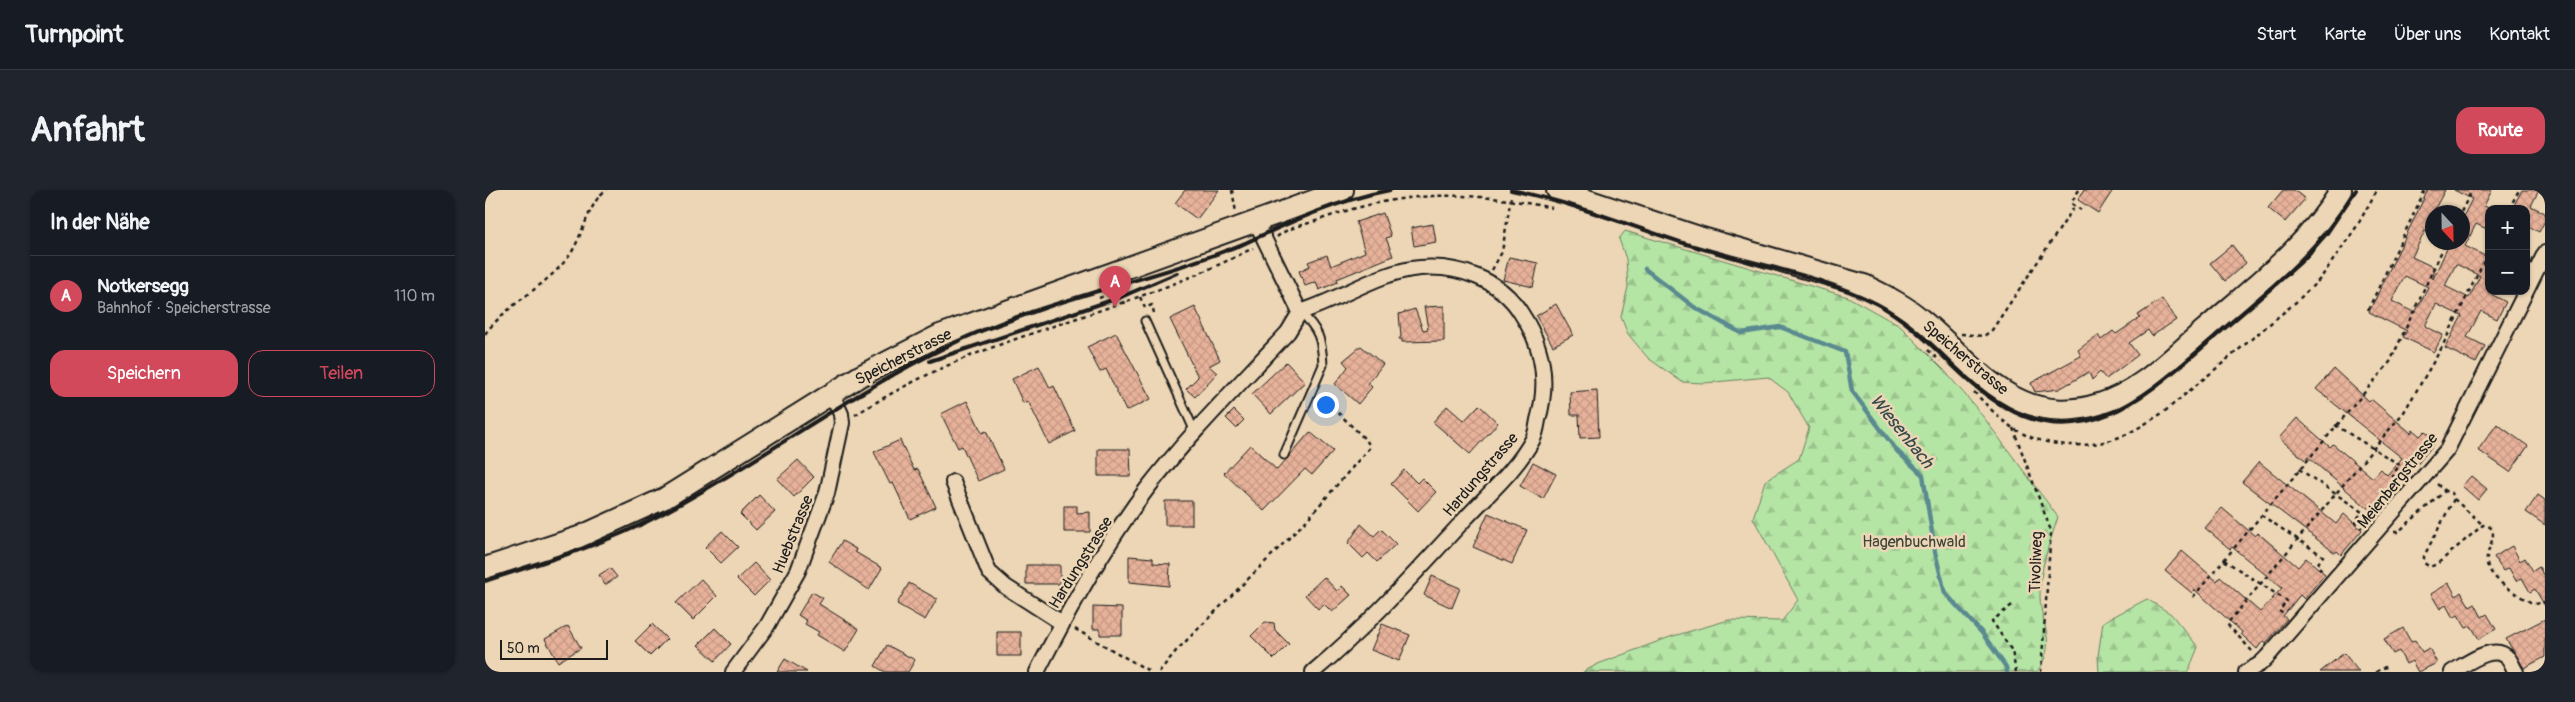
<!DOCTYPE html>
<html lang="de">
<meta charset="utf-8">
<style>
:root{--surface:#171b24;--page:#20242c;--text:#f1f3f6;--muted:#9ea1a6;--line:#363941;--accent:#d1495b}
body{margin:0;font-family:Pangolin,sans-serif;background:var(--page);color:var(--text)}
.controls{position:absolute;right:15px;top:15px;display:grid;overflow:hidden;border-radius:10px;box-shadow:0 1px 4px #0004}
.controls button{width:45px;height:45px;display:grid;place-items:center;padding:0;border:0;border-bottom:1px solid var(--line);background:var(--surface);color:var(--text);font:25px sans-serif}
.compass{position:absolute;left:1940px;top:15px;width:45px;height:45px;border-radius:50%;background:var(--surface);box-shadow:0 1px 4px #0004;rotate:158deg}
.scale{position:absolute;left:15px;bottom:12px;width:108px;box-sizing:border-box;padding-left:5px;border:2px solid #1c1c1c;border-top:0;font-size:14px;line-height:18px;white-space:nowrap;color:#1c1c1c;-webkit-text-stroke:4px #ecd6b5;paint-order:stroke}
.you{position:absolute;left:840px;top:214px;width:18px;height:18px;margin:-12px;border:4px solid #fff;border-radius:50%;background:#1a73e8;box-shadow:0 0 0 8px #1a73e833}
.badge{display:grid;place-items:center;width:32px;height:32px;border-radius:50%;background:var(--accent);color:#fff;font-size:16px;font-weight:700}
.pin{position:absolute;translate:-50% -41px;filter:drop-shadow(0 1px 2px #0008)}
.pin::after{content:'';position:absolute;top:26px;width:18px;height:15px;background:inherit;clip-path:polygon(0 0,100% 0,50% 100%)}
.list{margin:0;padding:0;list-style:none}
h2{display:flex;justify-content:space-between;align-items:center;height:65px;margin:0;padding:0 20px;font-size:21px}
h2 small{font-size:16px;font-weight:400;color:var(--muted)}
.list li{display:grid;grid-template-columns:32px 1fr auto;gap:15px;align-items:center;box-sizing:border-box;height:80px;padding:0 20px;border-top:1px solid var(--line)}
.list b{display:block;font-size:19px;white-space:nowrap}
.list p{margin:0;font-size:16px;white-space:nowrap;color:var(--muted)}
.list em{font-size:16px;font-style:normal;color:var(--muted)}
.actions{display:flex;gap:10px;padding:15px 20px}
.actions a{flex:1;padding:11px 0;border:1px solid var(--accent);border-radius:15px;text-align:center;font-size:18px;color:var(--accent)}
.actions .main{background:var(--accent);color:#fff}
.map{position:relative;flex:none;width:2060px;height:482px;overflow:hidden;border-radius:15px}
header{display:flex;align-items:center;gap:30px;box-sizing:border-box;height:70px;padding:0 25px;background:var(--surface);border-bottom:1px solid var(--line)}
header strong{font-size:24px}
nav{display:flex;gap:28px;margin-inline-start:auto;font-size:18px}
.intro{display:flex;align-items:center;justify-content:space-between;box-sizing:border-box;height:120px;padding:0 30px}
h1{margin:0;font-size:35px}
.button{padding:12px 22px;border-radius:15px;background:var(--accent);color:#fff;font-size:18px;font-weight:700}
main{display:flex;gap:30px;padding:0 30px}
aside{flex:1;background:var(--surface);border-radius:15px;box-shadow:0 1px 4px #0004}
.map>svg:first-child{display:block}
</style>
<header>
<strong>Turnpoint</strong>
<nav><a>Start</a><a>Karte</a><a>Über uns</a><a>Kontakt</a></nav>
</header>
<div class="intro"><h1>Anfahrt</h1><a class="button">Route</a></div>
<main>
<aside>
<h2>In der Nähe<small></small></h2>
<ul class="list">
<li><span class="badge">A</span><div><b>Notkersegg</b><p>Bahnhof · Speicherstrasse</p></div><em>110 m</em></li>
</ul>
<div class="actions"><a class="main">Speichern</a><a>Teilen</a></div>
</aside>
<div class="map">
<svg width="2060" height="482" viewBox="0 0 2060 482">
<defs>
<pattern id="forest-firs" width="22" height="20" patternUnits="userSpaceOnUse" patternTransform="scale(1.25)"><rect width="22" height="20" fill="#b5e5a5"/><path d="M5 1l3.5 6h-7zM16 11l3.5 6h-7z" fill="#9bc48d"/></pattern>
<pattern id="building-cross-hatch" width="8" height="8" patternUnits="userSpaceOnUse" patternTransform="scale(1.25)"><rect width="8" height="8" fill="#e7b29a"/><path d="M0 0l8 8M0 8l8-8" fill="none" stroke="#c69884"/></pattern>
</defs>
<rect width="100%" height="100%" fill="#ecd6b5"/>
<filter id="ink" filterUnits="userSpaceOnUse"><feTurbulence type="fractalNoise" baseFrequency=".02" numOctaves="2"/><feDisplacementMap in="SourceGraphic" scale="10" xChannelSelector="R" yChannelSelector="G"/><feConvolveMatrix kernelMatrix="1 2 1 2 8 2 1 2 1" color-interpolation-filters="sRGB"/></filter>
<g filter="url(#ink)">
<path fill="url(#forest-firs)" stroke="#688060" d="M1140 41 1363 107 1415 136 1458 179 1493 220 1573 327C1565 352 1554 380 1555 407 1556 437 1573 452 1552 482H1098L1113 474 1185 447 1244 430 1297 431 1313 410 1268 328 1280 291 1314 269 1324 238 1303 202 1283 187 1219 193 1197 192 1163 168 1143 144 1136 127 1143 97 1141 69 1134 49Z
M1662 409 1686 424 1713 457 1703 482H1614L1613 466 1618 432Z"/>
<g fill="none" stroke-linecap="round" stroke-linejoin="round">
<path stroke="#5a8a8f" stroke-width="4.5" d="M1160 79 1209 117 1256 143 1295 137 1360 162 1367 201 1412 261 1438 285 1450 362 1460 403 1497 443 1521 477 1522 482"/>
</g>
<path fill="url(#building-cross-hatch)" stroke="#1c1c1c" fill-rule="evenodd" d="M700 0H734L712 29 690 13Z
M1599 0H1628L1613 23 1593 10Z
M1798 0H1809L1820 9 1800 32 1783 18Z
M1943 0H1960L1948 22V45L1940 41 1927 67 1948 77V89L1965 52H1978V27L1987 9 1969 0H2007L1999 16 2004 18V40L1991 34 1980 56 2004 68V103L2021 112 2012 129 1996 121 1982 147 2000 156 1991 173 1960 158 1977 126 1951 114 1940 136 1958 145 1949 162 1918 147 1922 141 1884 122ZM1971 74 1995 86 1984 108 1960 96ZM1920 86 1943 97 1930 123 1907 111Z
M2037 0H2054L2046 16 2060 23V31L2054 42 2041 35V19H2027Z
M898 23 906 46 901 48 908 66 852 89 853 92 834 100 831 92 820 96 814 81 825 76 823 72 842 65 846 76 880 62 871 32Z
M948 34 951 52 929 56 926 38Z
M1747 55 1761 73 1740 91 1725 73Z
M1024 67 1053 73 1048 97 1018 90Z
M1677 109 1691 130 1667 146 1663 140 1644 153 1653 165 1621 189 1615 182 1607 190 1604 182 1574 199 1550 202 1546 193 1596 166 1593 160 1613 145 1616 150 1628 141 1631 144 1655 128 1653 125Z
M1071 114 1088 145 1068 156 1051 126Z
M959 116V151L917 152V149H914L916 146 914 124 930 119 938 140 943 139 939 117Z
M710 117 735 170 724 176 732 183 710 207 701 199 713 187 685 129Z
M631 143 666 209 641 221 621 179 615 182 602 157Z
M876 156 898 174 883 193 887 197 873 214 850 194 863 177 858 171Z
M801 172 820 192 786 224 767 204Z
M554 176 565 198 569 196 590 241 564 254 543 211 538 213 527 189Z
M1849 179 1884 211 1886 209 1926 243 1928 240 1935 246 1940 241 1952 250 1931 276 1927 272 1911 292 1914 295 1894 319 1890 316 1886 321 1823 267 1820 270 1794 248 1812 228 1845 257 1848 254 1888 288 1896 279 1902 285 1917 268 1831 199Z
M1112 200 1114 247 1095 248 1094 225H1086L1085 202Z
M482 211 497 243 501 241 519 279 493 291 477 256 473 258 456 224Z
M994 215 1013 233 985 264 948 232 962 216 979 231Z
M749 220 759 230 751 238 741 228Z
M2012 234 2043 256 2025 282 1993 260Z
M825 242 848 261 827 285 820 279 779 321 739 283 765 255 792 280Z
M415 250 429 280 433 279 451 317 425 329 408 293 405 294 389 262Z
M613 259H645L646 286H613Z
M313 270 329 287 309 307 292 289Z
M1048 272 1071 284 1058 309 1035 296Z
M1774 272 1851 334 1859 324 1877 340 1856 365 1852 361 1850 363 1757 292Z
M919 280 932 293 937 288 951 302 933 321 906 294Z
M1986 286 2002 299 1993 310 1977 296Z
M274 305 290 322 271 340 255 324Z
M2053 305 2060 310V335L2041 322Z
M680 311H707V335H680Z
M579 316H592V323L605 322V342H579Z
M1737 318 1770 346 1773 343 1813 377 1821 368 1840 384 1819 409 1815 405 1798 426 1802 429 1781 453 1778 451 1772 459 1756 444 1757 442 1710 400 1707 403 1680 381 1697 361 1732 391 1735 387 1775 422 1797 398 1747 357 1745 359 1720 338Z
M1003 323 1042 340 1027 374 988 357Z
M876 334 889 346 896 339 911 354 892 372 883 363 878 368 863 353Z
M237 341 253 357 236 373 220 357Z
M357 351 371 359 370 362 397 378 384 400 344 372Z
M2027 356 2035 371 2040 368 2048 381 2054 377 2060 388V416L2050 399 2045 402 2037 388 2031 391 2024 378 2018 381 2009 367Z
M644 366 668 368V373L685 374 684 396 644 392Z
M269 373 285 390 269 406 252 389Z
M541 375H575V394H541Z
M125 378 132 387 120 395 114 385Z
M947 386 975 398 967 418 939 405Z
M839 387 852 401 857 396 866 405 847 422 839 414 833 419 820 405Z
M216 389 232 406 208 430 191 413Z
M424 393 452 409 440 430 412 414Z
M1964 393 1971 406 1976 402 1985 417 1990 414 1997 427 2002 424 2011 439 1994 449 1986 436 1981 438 1973 425 1968 428 1961 415 1955 419 1946 404Z
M327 402 338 408 334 414 374 439 360 462 332 445 334 442 320 434 322 431 313 425Z
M608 417 637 418V445H615V439H608Z
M2060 429V467L2039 478 2021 449Z
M780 432 789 433 790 440 804 454 789 469 766 446Z
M167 434 182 449 165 466 150 451Z
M897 434 925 445 914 471 886 460Z
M83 436 96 458 73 472 60 449Z
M230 438 246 454 230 471 213 455Z
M1918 438 1926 452 1930 450 1937 462 1944 458 1952 473 1933 482 1927 471 1921 474 1914 461 1908 464 1899 449Z
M512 442H536V466H512Z
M402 455 430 470 423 482H400L390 476Z
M1859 463 1874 482H1835Z
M300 469 322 482H292Z"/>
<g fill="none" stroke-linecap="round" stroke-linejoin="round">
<g stroke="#1c1c1c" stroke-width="11">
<path id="service" d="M660 131 710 242
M799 265 838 175C837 150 834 139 815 122"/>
</g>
<g stroke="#1c1c1c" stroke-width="18">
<path id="minor" d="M815 122C853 111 894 81 935 78 973 75 1015 89 1036 123 1058 156 1064 192 1053 230 1052 236 1051 243 1048 249 1032 279 1003 304 980 329 931 382 883 436 828 482
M468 292 504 382 521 397 577 433
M248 482 282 436 313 381 342 303 357 233 356 224 347 204
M552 482C584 419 619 356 661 300 704 244 755 194 803 142L815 122 770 30
M1761 482 1775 474 1782 467 1962 260 2060 63
M1967 482C1980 475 2009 452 2023 468 2026 471 2028 478 2031 482"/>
</g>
<g stroke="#1c1c1c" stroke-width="24">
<path id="secondary" d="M1072 0 1214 47 1379 95C1399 105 1420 115 1437 130 1469 156 1498 194 1537 211 1561 222 1589 222 1614 214 1655 202 1687 167 1719 140 1768 97 1822 57 1856 0
M0 378 94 347 180 308 375 186 455 145 858 0"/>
</g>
<path stroke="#1c1c1c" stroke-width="2.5" stroke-dasharray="4 4" stroke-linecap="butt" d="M747 0 751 22
M1594 0 1586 13 1596 20
M2024 19 2034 0
M1976 22 1987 0
M792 47C801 38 822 34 834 30 915 0 983 0 1067 18
M1007 80 1017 62 1026 7
M655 107 660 118 667 115 670 127
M614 108 634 101 639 114
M1883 120 1940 0
M0 144C23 113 61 97 84 66 97 49 105 8 122 0
M1476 144 1499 146 1507 140 1590 16
M1443 160 1455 171
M1489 202C1501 214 1514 229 1528 238 1557 257 1600 260 1632 248 1649 242 1664 231 1679 222L1811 112 1835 89 1872 36 1892 0
M370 225C407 202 445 182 485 166 579 129 676 106 768 58
M1850 235 1915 275 1907 285 1916 293
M1528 238 1566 341 1556 482
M1814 279 1877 322 1870 332 1877 338
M1952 294 1960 301
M1969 309 1998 335
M1776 325 1838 366 1832 375 1839 382
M1909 342H1913L1960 301 1967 303 1969 309 1939 366V373L1945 377 1952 374 1998 335 2005 337C2014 347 1999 361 2002 374 2007 391 2034 406 2049 414L2060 412
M1739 370 1802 411 1794 421 1800 425
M1708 407 1905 172 1961 52
M1527 415 1507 431 1527 461 1531 482
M590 439 666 482
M1767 461 1742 434 1919 222 1956 159 2004 61
M674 482 691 461 819 333 885 257 882 251 835 205
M1891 482 1900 477 1903 482"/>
<use href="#service" stroke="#ecd6b5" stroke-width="7"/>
<use href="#minor" stroke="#ecd6b5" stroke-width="14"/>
<use href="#secondary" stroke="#ecd6b5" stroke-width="20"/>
<path stroke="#1c1c1c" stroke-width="4" d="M1026 0C1087 12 1145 36 1205 55 1267 74 1334 84 1392 114 1442 140 1472 190 1520 217 1602 265 1666 201 1725 151 1757 123 1790 96 1821 67L1842 43 1871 0
M754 56C803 33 852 10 905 0
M445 171 636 107 692 83
M0 391C59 372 118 355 173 326 272 274 362 205 463 156 557 109 663 93 760 53"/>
</g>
</g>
<g text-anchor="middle" stroke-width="5" stroke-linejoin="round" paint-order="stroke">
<g font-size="16" fill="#1c1c1c" stroke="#ecd6b5">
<text transform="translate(418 166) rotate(-27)" y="6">Speicherstrasse</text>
<text transform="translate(1481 167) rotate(40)" y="6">Speicherstrasse</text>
<text transform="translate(995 284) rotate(-49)" y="6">Hardungstrasse</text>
<text transform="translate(1912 290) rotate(-51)" y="6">Meienbergstrasse</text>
<text transform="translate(307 344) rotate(-68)" y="6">Huebstrasse</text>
<text transform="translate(595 372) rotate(-58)" y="6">Hardungstrasse</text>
<text transform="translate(1550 372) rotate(-88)" y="6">Tivoliweg</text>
</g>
<g font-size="16" fill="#3b4437" stroke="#ecd6b5">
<text x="1429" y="357">Hagenbuchwald</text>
</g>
<g font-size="18" font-style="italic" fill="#364a4c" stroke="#ecd6b5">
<text transform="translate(1417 241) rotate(51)" y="6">Wiesenbach</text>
</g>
</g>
</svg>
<div class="controls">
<button>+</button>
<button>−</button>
</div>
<svg class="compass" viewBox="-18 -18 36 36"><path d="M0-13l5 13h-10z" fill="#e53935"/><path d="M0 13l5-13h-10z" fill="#9ea1a6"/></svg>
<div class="scale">50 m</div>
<div class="you"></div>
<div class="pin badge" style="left:630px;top:117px">A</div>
</div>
</main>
